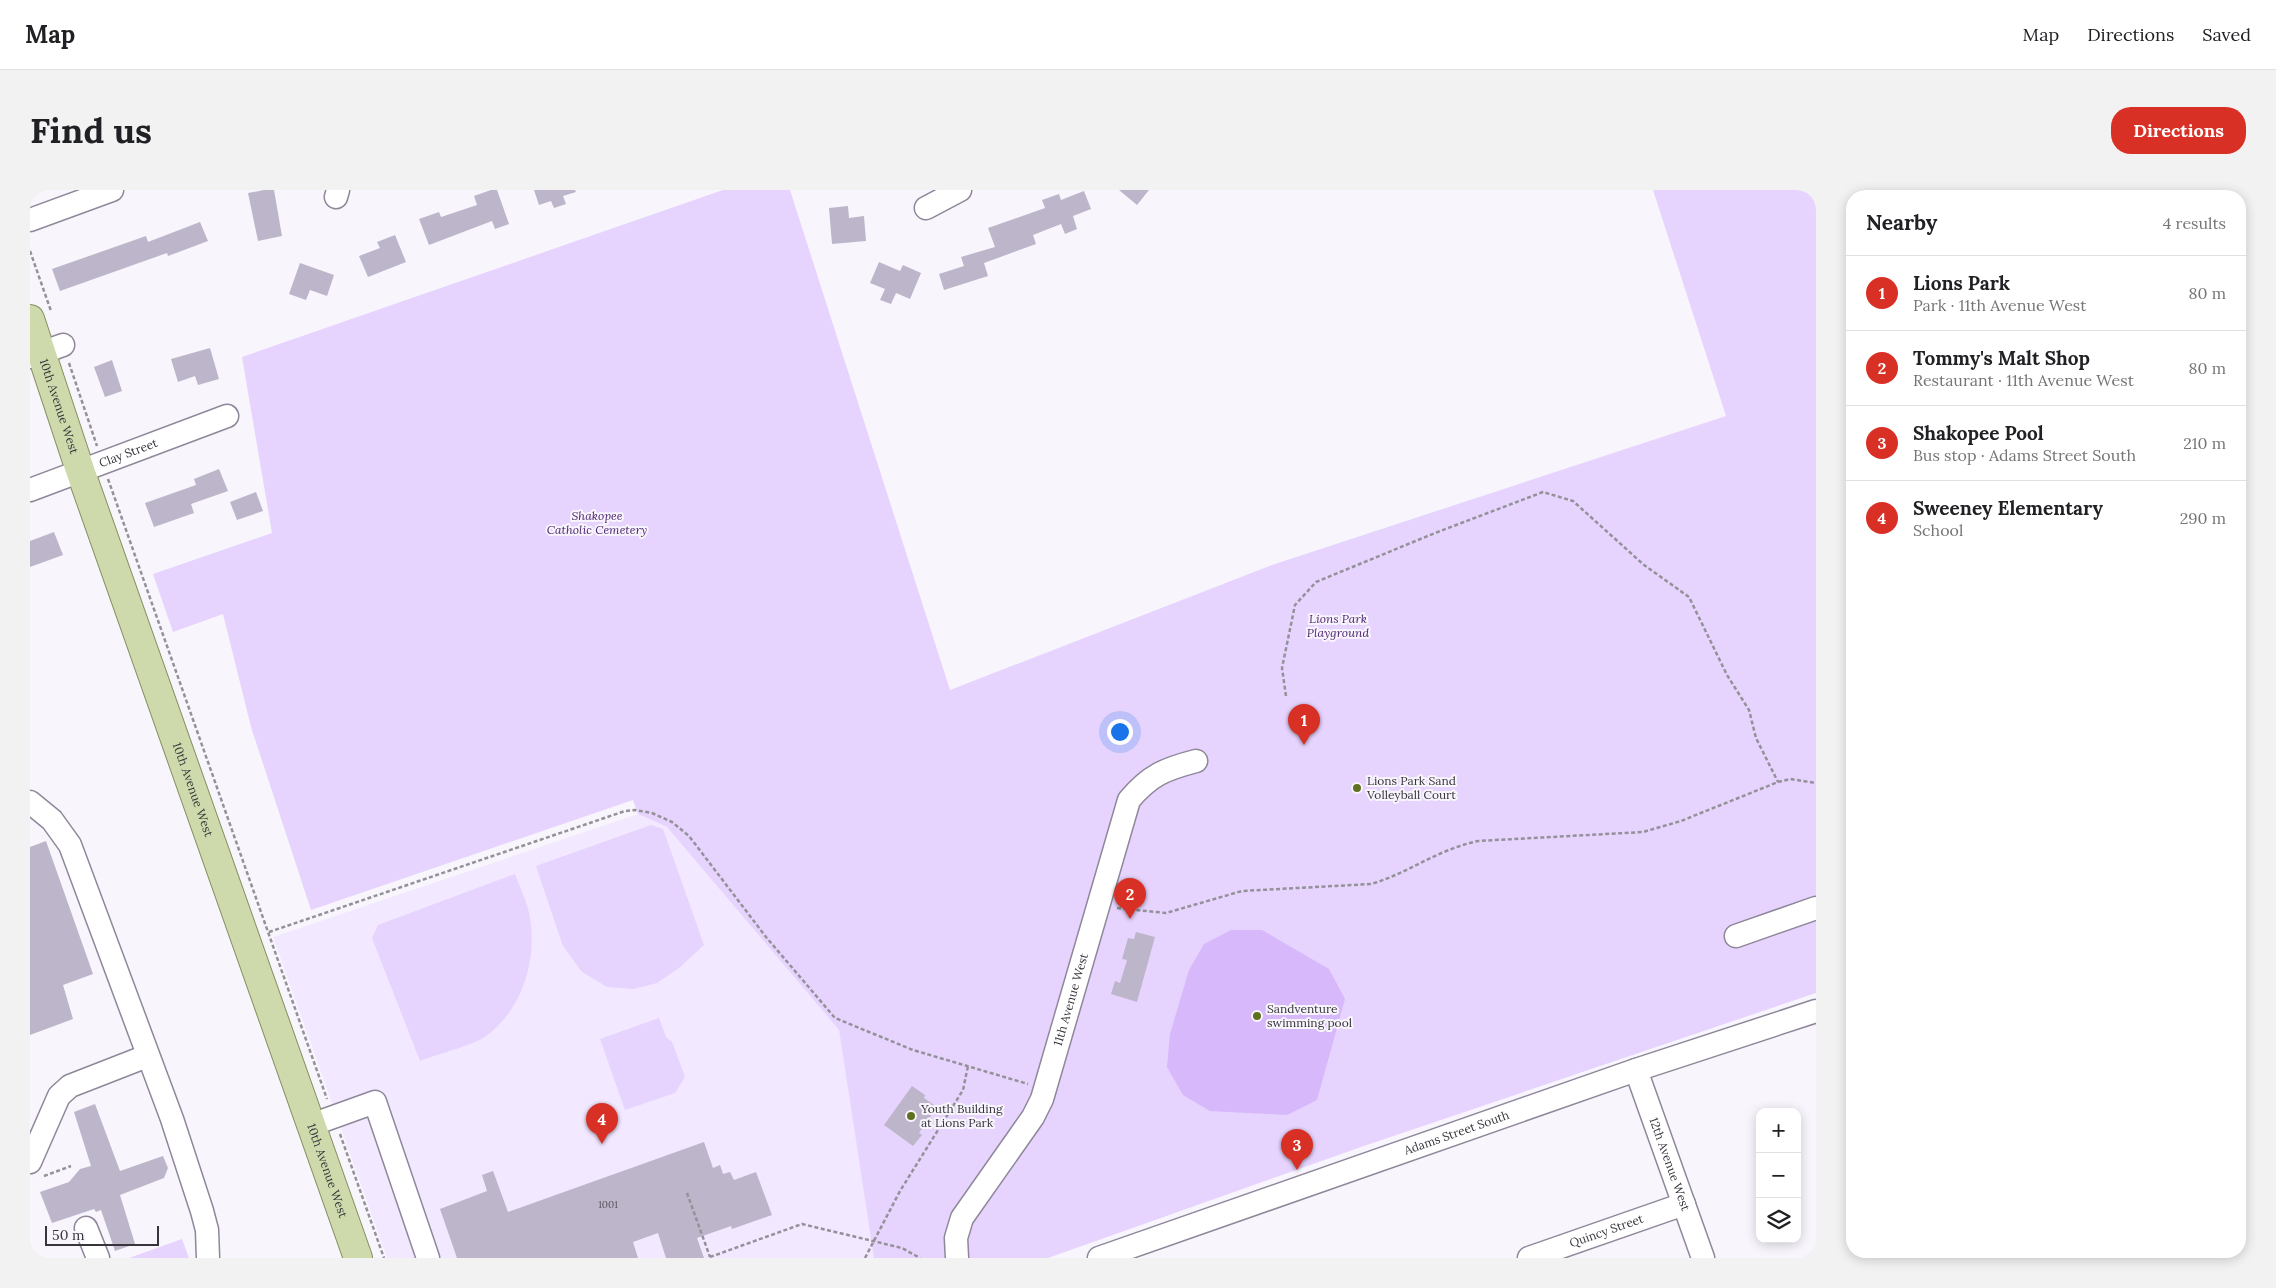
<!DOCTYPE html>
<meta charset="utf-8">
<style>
:root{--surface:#fff;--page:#f2f2f2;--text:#202124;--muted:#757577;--line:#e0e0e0;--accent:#d93025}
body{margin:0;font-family:Lora,serif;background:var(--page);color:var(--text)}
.controls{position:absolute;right:15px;bottom:15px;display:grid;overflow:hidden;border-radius:10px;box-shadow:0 2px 12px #0003}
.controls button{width:45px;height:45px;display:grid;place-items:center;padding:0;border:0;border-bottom:1px solid var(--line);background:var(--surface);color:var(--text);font:25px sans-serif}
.scale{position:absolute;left:15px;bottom:12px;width:114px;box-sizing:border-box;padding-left:5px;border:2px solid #37343b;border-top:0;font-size:14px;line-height:18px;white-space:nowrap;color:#37343b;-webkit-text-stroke:4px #f8f5fd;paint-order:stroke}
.you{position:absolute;left:1089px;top:541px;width:18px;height:18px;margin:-12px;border:4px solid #fff;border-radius:50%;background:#1a73e8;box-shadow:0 0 0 8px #1a73e833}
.badge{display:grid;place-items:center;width:32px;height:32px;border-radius:50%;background:var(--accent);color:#fff;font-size:16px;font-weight:700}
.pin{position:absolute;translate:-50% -41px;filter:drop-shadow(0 1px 2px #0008)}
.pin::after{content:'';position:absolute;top:26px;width:18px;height:15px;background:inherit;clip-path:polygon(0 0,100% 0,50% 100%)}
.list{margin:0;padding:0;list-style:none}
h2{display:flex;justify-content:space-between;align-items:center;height:65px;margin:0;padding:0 20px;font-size:21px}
h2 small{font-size:16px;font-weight:400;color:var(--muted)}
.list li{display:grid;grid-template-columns:32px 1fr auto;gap:15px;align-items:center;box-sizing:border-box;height:75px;padding:0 20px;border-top:1px solid var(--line)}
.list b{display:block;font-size:19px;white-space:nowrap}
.list p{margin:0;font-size:16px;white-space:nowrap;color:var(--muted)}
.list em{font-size:16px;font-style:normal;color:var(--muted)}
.icon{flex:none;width:28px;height:28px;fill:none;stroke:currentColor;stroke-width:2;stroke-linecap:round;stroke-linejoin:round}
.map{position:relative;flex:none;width:1786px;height:1068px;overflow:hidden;border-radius:20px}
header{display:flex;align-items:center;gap:30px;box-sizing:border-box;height:70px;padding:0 25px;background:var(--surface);border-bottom:1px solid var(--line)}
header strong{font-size:24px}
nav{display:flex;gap:28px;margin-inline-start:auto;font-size:18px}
.intro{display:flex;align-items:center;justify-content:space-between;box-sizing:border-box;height:120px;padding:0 30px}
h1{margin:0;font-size:35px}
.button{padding:12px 22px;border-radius:20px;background:var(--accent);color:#fff;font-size:18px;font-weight:700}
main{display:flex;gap:30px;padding:0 30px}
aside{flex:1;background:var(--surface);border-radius:20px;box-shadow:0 2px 12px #0003}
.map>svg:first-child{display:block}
</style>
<header>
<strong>Map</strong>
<nav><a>Map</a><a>Directions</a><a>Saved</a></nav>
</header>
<div class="intro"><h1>Find us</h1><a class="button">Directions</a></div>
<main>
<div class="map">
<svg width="1786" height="1068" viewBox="0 0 1786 1068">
<rect width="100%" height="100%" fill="#f8f5fd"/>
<path fill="#f2e8ff" d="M608 624 637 637 809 840 844 1068H357L243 747Z"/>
<path fill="#e6d4fe" d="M693 0H760L920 500 1242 375 1696 226 1623 0H1786V803L1331 957 1018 1068H844L809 840 637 637 608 624 603 610 281 720 221 537 193 424 143 442 123 384 242 343 212 167Z
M621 635 633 639 674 755 649 778 627 793 604 799 577 797 552 782 533 756 506 676Z
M485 684C490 698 498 713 500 728 507 772 492 820 455 847 443 855 405 865 390 871L342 748 348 735Z
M629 828 636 847 642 852 655 887 645 903 595 920 570 849Z
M152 1049 159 1068H99Z"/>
<path fill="#d6b8fb" d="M1201 740H1232L1299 779 1315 809 1287 910 1257 925 1180 921 1153 905 1137 877 1140 844 1159 780 1174 754Z"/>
<path fill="#bdb5c9" d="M234 0H244L252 46 228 51 218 3Z
M461 0H467L479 34 465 39 462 31 399 55 389 29 409 22 411 27 447 15 444 6Z
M504 0H545L546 2 533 6 536 14 524 18 521 11 509 15Z
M1089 0H1119L1107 15Z
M1054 1 1061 19 1043 26 1047 39 1035 44 1031 34 1003 45 1006 54 954 73 958 86 914 100 909 84 934 76 931 67 965 57 958 38 1015 18 1012 10 1029 4 1031 10Z
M818 16 819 28 834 26 836 51 802 54 799 18Z
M170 32 178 51 138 66 137 63 30 101 22 79 116 46 118 52Z
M365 45 376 72 338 87 329 66 350 58 347 52Z
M849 72 870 81 873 75 891 83 880 109 866 103 861 114 850 110 855 99 840 93Z
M270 73 304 85 297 106 280 100 276 110 259 104Z
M180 158 189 189 168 195 165 186 148 192 141 169Z
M82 170 92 201 75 207 64 177Z
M189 279 198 301 161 314 164 323 124 337 115 313 166 295 164 289Z
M226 302 233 321 207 330 200 312Z
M24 342 33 365 0 377V351Z
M16 651 63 784 33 795 43 829 0 845V657Z
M1106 742 1125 747 1107 812 1081 804 1085 791 1090 793 1097 770 1092 769 1098 748 1104 749Z
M882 896 895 905 894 908 907 917 889 943 892 945 883 956 854 935Z
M65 914 90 981 133 966 138 978 134 988 90 1005 105 1054 85 1061 71 1020 66 1022 64 1019 22 1033 10 1002 39 992 50 979 61 976 44 922Z
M674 952 683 978 690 975 693 984 700 982 704 990 726 982 742 1025 702 1039 701 1036 667 1048 674 1068H636L628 1043 603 1052 608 1068H427L410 1019 457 1001 452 985 463 981 478 1022Z"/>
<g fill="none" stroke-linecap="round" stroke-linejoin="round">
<g stroke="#8f879a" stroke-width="25">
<g id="minor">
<path d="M306 7 308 0"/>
<path d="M896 18 930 0"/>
<path d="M0 30 82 0"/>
<path d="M0 167 33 155"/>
<path id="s1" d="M0 300 197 226"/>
<path d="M0 612 22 630 40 655 142 929 172 1021 177 1040 178 1068"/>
<path d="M1706 746 1786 718"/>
<path id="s2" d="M1606 880 1673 1068"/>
<path d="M281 935 345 912 398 1068"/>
<path d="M0 972 29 906 40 896 117 866"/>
<path d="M56 1038 68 1068"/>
<path id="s3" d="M927 1068 926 1048 932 1028 1003 927 1012 909 1099 610C1120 585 1135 579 1166 571"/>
<path id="s4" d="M1069 1068 1606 880 1786 821"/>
<path id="s5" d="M1499 1068 1654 1014"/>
</g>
</g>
<g stroke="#849061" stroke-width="30">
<g id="major">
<path id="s6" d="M0 129 50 280 328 1068"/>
</g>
</g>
<path stroke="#949199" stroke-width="2.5" stroke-dasharray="4 2.5" stroke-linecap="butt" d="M0 61 21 121
M39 173 67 256
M78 289 297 909
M1256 506 1252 478 1265 415 1286 392 1405 343 1513 302 1543 311 1614 375 1659 407 1697 485 1719 520 1726 548 1748 592
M1087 718 1136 723 1212 701 1341 694C1379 683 1406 660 1448 651L1613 642 1651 631 1748 592 1760 589 1786 593
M239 742 595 621 605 620 622 623 642 632 659 646 736 747 805 828 883 860 998 894
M310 944 354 1068
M14 986 41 976
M657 1003 680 1067
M680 1067 772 1034 872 1058 890 1068
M835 1068 870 1001 933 900 938 876"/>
<use href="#minor" stroke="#fff" stroke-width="22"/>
<use href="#major" stroke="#cedaac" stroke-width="28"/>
</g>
<g fill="#5f7120" stroke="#f8f5fd" stroke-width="2">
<circle cx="1327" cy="598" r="5"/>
<circle cx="1227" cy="826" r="5"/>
<circle cx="881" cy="926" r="5"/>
</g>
<g text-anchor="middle" stroke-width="4" stroke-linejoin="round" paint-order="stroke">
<g font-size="10" fill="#58545e">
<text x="578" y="1018">1001</text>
</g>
<g font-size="12" fill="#37343b" stroke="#f8f5fd">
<text dy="4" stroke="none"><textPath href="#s6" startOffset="92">10th Avenue West</textPath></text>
<text dy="4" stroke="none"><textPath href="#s1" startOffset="105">Clay Street</textPath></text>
<text dy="4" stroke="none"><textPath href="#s6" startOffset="498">10th Avenue West</textPath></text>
<text dy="4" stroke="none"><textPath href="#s3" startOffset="288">11th Avenue West</textPath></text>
<text dy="4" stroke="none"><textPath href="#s4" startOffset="379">Adams Street South</textPath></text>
<text dy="4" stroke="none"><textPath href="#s2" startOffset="100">12th Avenue West</textPath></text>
<text dy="4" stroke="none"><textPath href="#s6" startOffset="902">10th Avenue West</textPath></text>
<text dy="4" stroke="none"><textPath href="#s5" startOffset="82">Quincy Street</textPath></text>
</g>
<g font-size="12" font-style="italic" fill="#4d2471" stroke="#f8f5fd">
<text x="567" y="330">Shakopee<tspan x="567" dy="14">Catholic Cemetery</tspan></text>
<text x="1308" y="433">Lions Park<tspan x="1308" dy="14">Playground</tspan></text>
</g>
<g font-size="12" fill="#37343b" stroke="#f8f5fd" text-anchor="start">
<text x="1337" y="595">Lions Park Sand<tspan x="1337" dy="14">Volleyball Court</tspan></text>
<text x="1237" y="823">Sandventure<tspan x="1237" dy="14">swimming pool</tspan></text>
<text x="891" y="923">Youth Building<tspan x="891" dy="14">at Lions Park</tspan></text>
</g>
</g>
</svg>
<div class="controls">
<button>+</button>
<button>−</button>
<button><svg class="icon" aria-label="layers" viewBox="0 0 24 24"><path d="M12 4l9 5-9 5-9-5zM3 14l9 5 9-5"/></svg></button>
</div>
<div class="scale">50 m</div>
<div class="you"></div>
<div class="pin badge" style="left:1274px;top:555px">1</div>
<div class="pin badge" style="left:1100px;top:729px">2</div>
<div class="pin badge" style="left:1267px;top:980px">3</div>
<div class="pin badge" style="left:572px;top:954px">4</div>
</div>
<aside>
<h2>Nearby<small>4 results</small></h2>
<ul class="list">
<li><span class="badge">1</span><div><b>Lions Park</b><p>Park · 11th Avenue West</p></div><em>80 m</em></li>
<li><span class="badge">2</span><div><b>Tommy's Malt Shop</b><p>Restaurant · 11th Avenue West</p></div><em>80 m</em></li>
<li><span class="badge">3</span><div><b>Shakopee Pool</b><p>Bus stop · Adams Street South</p></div><em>210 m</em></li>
<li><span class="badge">4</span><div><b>Sweeney Elementary</b><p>School</p></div><em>290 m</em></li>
</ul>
</aside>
</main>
